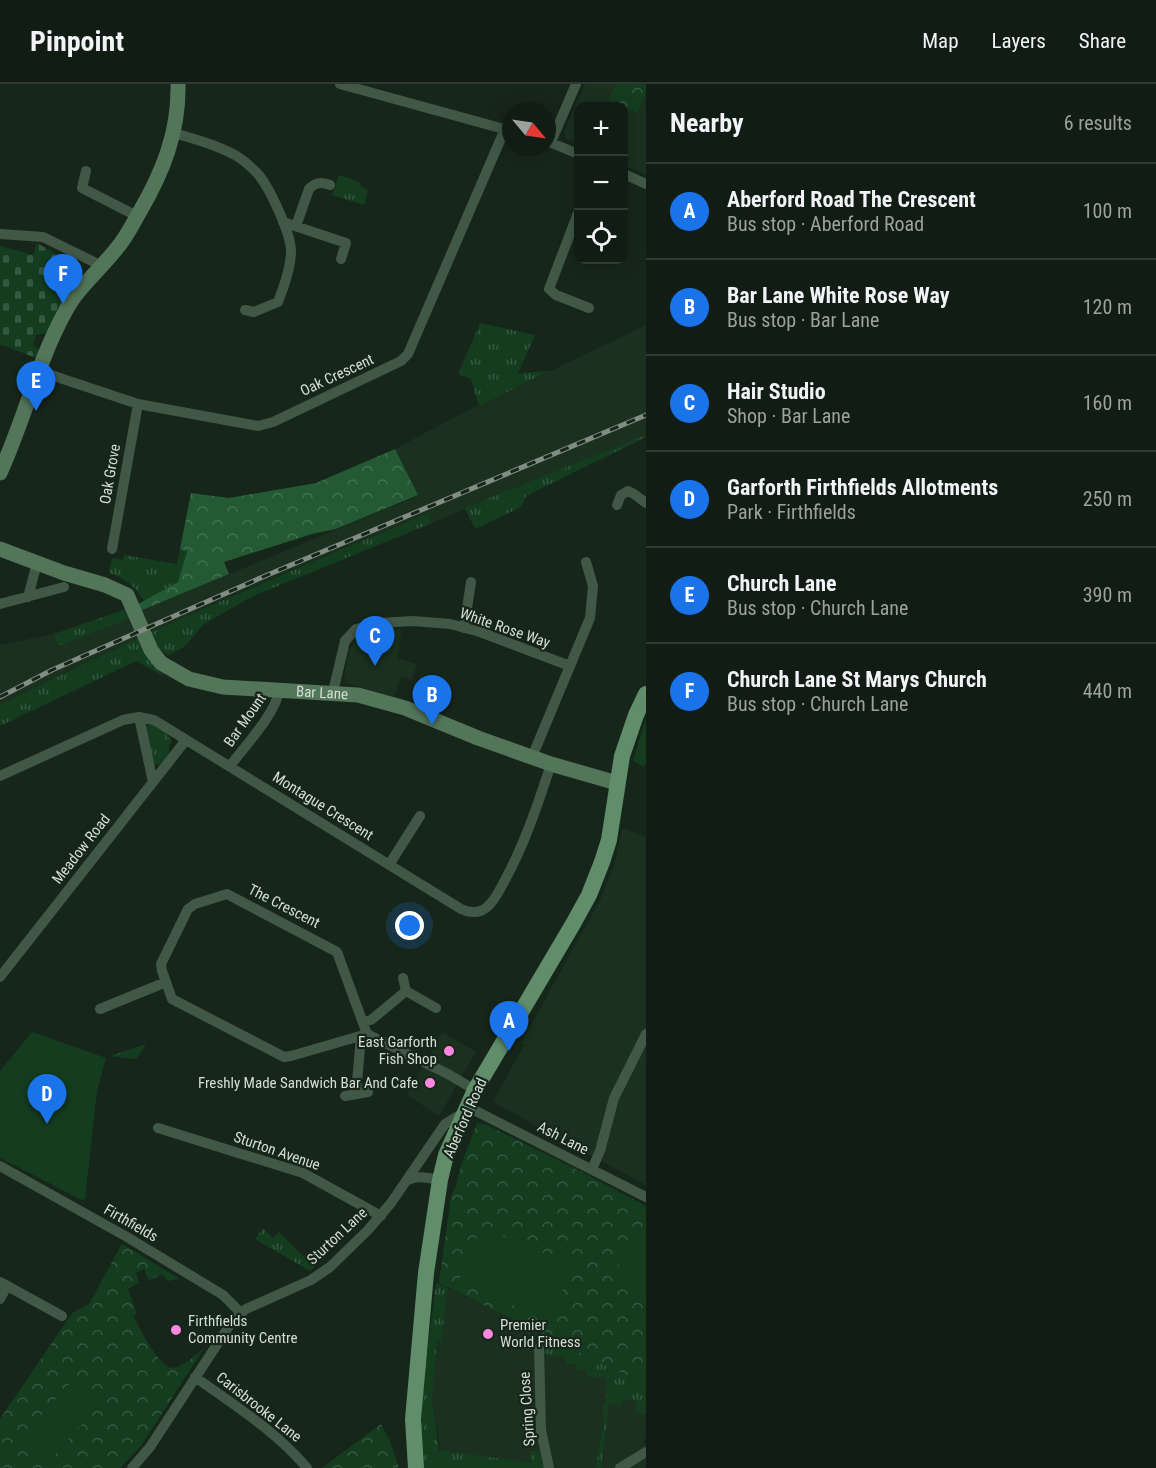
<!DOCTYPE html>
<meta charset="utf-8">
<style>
:root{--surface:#111c14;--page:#1e2922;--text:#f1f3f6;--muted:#9ca1a0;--line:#303a34;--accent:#1a73e8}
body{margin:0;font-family:"Roboto Condensed",sans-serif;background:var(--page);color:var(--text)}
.controls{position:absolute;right:18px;top:18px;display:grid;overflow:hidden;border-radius:12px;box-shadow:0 3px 15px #0003}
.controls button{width:54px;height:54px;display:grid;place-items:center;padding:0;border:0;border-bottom:2px solid var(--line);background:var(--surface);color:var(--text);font:30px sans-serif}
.compass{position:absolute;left:502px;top:18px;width:54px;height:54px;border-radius:50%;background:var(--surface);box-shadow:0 3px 15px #0003;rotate:119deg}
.you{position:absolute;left:410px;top:842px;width:21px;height:21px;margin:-15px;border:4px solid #fff;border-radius:50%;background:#1a73e8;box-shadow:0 0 0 9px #1a73e833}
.badge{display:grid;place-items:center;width:39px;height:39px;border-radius:50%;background:var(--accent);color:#fff;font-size:20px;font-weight:700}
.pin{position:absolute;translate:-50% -50px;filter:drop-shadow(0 2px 3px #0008)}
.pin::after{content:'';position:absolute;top:32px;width:21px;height:18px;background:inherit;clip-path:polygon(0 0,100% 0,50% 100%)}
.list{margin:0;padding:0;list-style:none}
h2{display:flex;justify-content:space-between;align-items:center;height:78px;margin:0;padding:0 24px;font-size:26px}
h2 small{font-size:20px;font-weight:400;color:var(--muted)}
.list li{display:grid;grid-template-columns:39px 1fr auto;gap:18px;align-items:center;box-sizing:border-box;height:96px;padding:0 24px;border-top:2px solid var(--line)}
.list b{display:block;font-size:22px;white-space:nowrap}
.list p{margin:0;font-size:20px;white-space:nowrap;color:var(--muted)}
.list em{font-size:20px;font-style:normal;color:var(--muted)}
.icon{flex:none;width:33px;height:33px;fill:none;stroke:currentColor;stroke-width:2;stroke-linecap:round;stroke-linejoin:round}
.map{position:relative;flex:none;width:646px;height:1384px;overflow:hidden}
header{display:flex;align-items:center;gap:36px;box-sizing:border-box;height:84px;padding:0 30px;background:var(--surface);border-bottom:2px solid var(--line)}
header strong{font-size:28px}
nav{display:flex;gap:33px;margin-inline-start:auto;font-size:21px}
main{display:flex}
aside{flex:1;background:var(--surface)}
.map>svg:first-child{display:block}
</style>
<header>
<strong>Pinpoint</strong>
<nav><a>Map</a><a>Layers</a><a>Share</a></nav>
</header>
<main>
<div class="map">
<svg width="646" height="1384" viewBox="0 0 646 1384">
<defs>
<pattern id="grass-tufts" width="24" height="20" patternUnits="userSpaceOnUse" patternTransform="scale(1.5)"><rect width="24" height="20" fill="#143d20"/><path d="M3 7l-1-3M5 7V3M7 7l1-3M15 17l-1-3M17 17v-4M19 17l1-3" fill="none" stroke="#355940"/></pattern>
<pattern id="forest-crowns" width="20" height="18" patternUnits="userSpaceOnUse" patternTransform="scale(1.5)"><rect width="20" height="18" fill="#235a33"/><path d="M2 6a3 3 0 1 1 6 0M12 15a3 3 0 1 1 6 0" fill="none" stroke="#427150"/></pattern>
<pattern id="cemetery-stones" width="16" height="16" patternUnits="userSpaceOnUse" patternTransform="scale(1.5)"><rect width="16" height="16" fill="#143d20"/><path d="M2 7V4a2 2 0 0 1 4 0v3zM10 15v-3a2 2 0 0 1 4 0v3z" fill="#355940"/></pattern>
<pattern id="park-crowns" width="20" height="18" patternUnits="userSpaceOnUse" patternTransform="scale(1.5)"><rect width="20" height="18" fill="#143d20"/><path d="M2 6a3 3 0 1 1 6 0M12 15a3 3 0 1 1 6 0" fill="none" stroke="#355940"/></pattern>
</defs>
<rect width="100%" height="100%" fill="#17261a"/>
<path fill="#1b301f" d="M585 0H646V91L624 81V22H578V61L565 54 564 47Z
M646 241V351L432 439 427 429 233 511 65 588 0 621V561L54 550 58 562 132 534 140 527 418 412 395 365 457 332Z
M402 545 397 574 417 580 412 596 401 592 394 613 347 599 344 592 349 566 357 554 369 546Z
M622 744 646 753V1101L493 1018 524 961 521 959 600 816 615 779Z
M442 948 476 968 439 1032 407 1011Z
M448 1204 646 1301V1353L643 1359 646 1360V1384H443L432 1316 437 1257 441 1258Z"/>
<path fill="url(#grass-tufts)" d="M339 91 359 98 362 103 368 106 364 121 332 111Z
M480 239 535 251 518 289 549 287 479 322 471 295 458 290Z
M646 351V353L526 412 521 423 475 445 465 424Z
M428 429 432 439 251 513 204 540 183 564 168 571 156 563 154 582 165 593 136 577 0 642V621C140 550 283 490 428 429Z
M180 465 187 466 178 498 144 517C135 503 125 493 109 489L112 474 123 476 124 471 177 480Z
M126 525 132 534 58 562 54 550Z
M151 640 166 648 172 658 169 661V671L159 682 156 679 154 682 146 643Z
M146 960 136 975 110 972Z
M263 1144 273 1154 279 1148 314 1183 310 1187 255 1155Z
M436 1199 448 1204 441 1258 437 1257 432 1316 439 1366 531 1379 530 1367H535L540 1370 544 1384H424C416 1323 429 1260 436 1199Z
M542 1250 646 1301V1330L635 1329 636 1318 623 1314 622 1321 609 1320 601 1384H596L602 1346 604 1345 603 1321H606V1293H587V1286H576V1280H566V1273H556L544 1269Z"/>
<path fill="url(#forest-crowns)" d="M395 365 418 411 336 445 312 450 224 478 229 490 140 527 138 520 178 498 187 467 180 465 191 409 229 414 316 399Z"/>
<path fill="url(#cemetery-stones)" d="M37 159 78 183 48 249 36 251 33 262 39 265 36 274 0 260V162L33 171Z"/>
<path fill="url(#park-crowns)" d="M616 0H646V9L637 29 609 16Z
M477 1039 487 1041 582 1088 646 1122V1301L439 1199 451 1112 456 1102 461 1081Z
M122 1160 180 1195 167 1197 163 1190 149 1196 144 1185 136 1189 139 1199 128 1205 137 1230 134 1232C138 1243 160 1284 172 1284 183 1283 196 1271 204 1264L141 1362 120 1384H0V1335L73 1228 89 1220Z
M381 1340 390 1357 399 1384H322Z"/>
<path fill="#143d20" d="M646 634V679L644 683 633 677Z
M32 948 106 974 97 1007 85 1115 82 1116 0 1074V987Z
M481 1143 573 1181 551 1236 458 1198Z
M638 1146 646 1150V1207L614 1190Z
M70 1299 97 1323 47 1380 20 1356Z"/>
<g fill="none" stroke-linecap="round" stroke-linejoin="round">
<path stroke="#425846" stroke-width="10" d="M340 0 511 47
M174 49C195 55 216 61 235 71 242 75 251 83 257 89 269 102 292 151 291 169 290 186 284 202 278 218L254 228 245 226
M547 57 578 70
M551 58 576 0
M86 87 82 104 137 132
M624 90 646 100
M578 129 549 205 556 211 589 224
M283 138 346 159 341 175
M296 142 309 105C316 98 321 98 330 101
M0 150 43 153 94 178 99 184
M39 287 138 320 258 342 273 338 401 277 408 270 505 45
M617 421 621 411 628 407 634 410 646 419
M112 465 138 320
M28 513 37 479
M0 520 64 503
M464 544 471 498
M333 608 345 557 356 545 379 539 413 537 450 540 480 548 570 582
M139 633 153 698
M532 673 590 534 593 502 586 478
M230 682C244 663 277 628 279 606
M0 692 123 636 139 633 154 636 461 825C470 829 479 830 487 823 495 817 500 805 505 796 525 759 538 720 551 680
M389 781 420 732
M227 810 337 868 367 950 291 972 284 973 172 915 162 887 161 880 188 825 195 820Z
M0 893 186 656
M403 894 406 907 436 924
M100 925 166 898
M363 938 371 936 406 907
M367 950 448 990 475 1006
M356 1010 361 952
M345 1012 368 1008
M466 1022 646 1113
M158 1044 303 1089 381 1132
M0 1082 127 1153 223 1211 241 1229
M592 1085 600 1067 614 1014 646 950
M408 1096C419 1091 428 1094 440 1096
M0 1198 62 1232
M0 1215 7 1202
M539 1264 541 1346 549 1384
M195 1293C234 1321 276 1347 307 1384
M132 1384 150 1363 233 1236 246 1225 311 1196 330 1183 368 1146 391 1119 445 1040 463 1029
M620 1384 646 1368"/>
<g stroke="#53765a" stroke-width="15">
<path d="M0 389C24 337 37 279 65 228 78 203 100 186 117 164 126 154 132 141 139 129 163 88 179 48 178 0"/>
<path id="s1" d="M0 465 64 489 105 501 127 511 151 566 161 579 189 595 223 603 358 611 405 624 478 654 551 680 617 699"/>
</g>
<path stroke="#608e6a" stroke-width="16" d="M416 1384 413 1335 426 1189 440 1096 446 1071 475 1006 573 840 589 811 602 778 609 756 622 672 636 631 646 610"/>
<g stroke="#818d83" stroke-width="5">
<path id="rail" d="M0 613 52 586 265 492 646 331"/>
</g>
<use href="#rail" stroke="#17261a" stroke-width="3" stroke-dasharray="9" stroke-linecap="butt"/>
</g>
<g fill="#fe85e0" stroke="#17261a" stroke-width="2">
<circle cx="449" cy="967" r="6"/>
<circle cx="430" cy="999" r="6"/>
<circle cx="176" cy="1246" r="6"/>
<circle cx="488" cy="1250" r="6"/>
</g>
<g text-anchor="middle" stroke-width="4.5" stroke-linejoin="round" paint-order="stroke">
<g font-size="15" fill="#d4ded5" stroke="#17261a">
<text transform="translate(337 291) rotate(-25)" y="5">Oak Crescent</text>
<text transform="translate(110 390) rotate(-80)" y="5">Oak Grove</text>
<text transform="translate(505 544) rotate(19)" y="5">White Rose Way</text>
<text dy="5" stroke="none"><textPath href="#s1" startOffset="378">Bar Lane</textPath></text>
<text transform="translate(245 636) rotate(-55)" y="5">Bar Mount</text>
<text transform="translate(323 722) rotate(32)" y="5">Montague Crescent</text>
<text transform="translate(81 765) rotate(-52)" y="5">Meadow Road</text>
<text transform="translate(284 822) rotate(27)" y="5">The Crescent</text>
<text transform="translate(465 1034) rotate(-66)" y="5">Aberford Road</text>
<text transform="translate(563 1054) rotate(27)" y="5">Ash Lane</text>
<text transform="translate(277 1067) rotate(19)" y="5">Sturton Avenue</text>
<text transform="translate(131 1139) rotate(30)" y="5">Firthfields</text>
<text transform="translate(337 1152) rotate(-43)" y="5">Sturton Lane</text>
<text transform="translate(259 1323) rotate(38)" y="5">Carisbrooke Lane</text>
<text transform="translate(527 1325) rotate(-94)" y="5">Spring Close</text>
</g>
<g font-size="15" fill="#d4ded5" stroke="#17261a" text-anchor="end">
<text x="437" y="963">East Garforth<tspan x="437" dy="17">Fish Shop</tspan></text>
<text x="418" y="1004">Freshly Made Sandwich Bar And Cafe</text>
<text x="188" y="1242" text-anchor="start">Firthfields<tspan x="188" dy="17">Community Centre</tspan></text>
<text x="500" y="1246" text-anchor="start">Premier<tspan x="500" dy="17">World Fitness</tspan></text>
</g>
</g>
</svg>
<div class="controls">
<button>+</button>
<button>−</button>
<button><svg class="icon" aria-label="locate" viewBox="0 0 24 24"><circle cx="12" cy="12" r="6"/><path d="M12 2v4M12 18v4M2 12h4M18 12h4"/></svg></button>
</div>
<svg class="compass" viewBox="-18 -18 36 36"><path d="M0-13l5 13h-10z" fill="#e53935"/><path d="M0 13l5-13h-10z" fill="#9ca1a0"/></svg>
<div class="you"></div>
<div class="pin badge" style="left:509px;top:967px">A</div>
<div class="pin badge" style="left:432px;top:641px">B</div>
<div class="pin badge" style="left:375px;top:582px">C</div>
<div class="pin badge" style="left:47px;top:1040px">D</div>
<div class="pin badge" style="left:36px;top:327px">E</div>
<div class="pin badge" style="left:63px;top:220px">F</div>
</div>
<aside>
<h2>Nearby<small>6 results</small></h2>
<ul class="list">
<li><span class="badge">A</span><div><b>Aberford Road The Crescent</b><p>Bus stop · Aberford Road</p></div><em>100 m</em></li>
<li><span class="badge">B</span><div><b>Bar Lane White Rose Way</b><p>Bus stop · Bar Lane</p></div><em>120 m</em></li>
<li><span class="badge">C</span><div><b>Hair Studio</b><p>Shop · Bar Lane</p></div><em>160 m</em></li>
<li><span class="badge">D</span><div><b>Garforth Firthfields Allotments</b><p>Park · Firthfields</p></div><em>250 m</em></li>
<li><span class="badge">E</span><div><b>Church Lane</b><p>Bus stop · Church Lane</p></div><em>390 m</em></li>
<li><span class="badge">F</span><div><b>Church Lane St Marys Church</b><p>Bus stop · Church Lane</p></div><em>440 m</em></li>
</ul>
</aside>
</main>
